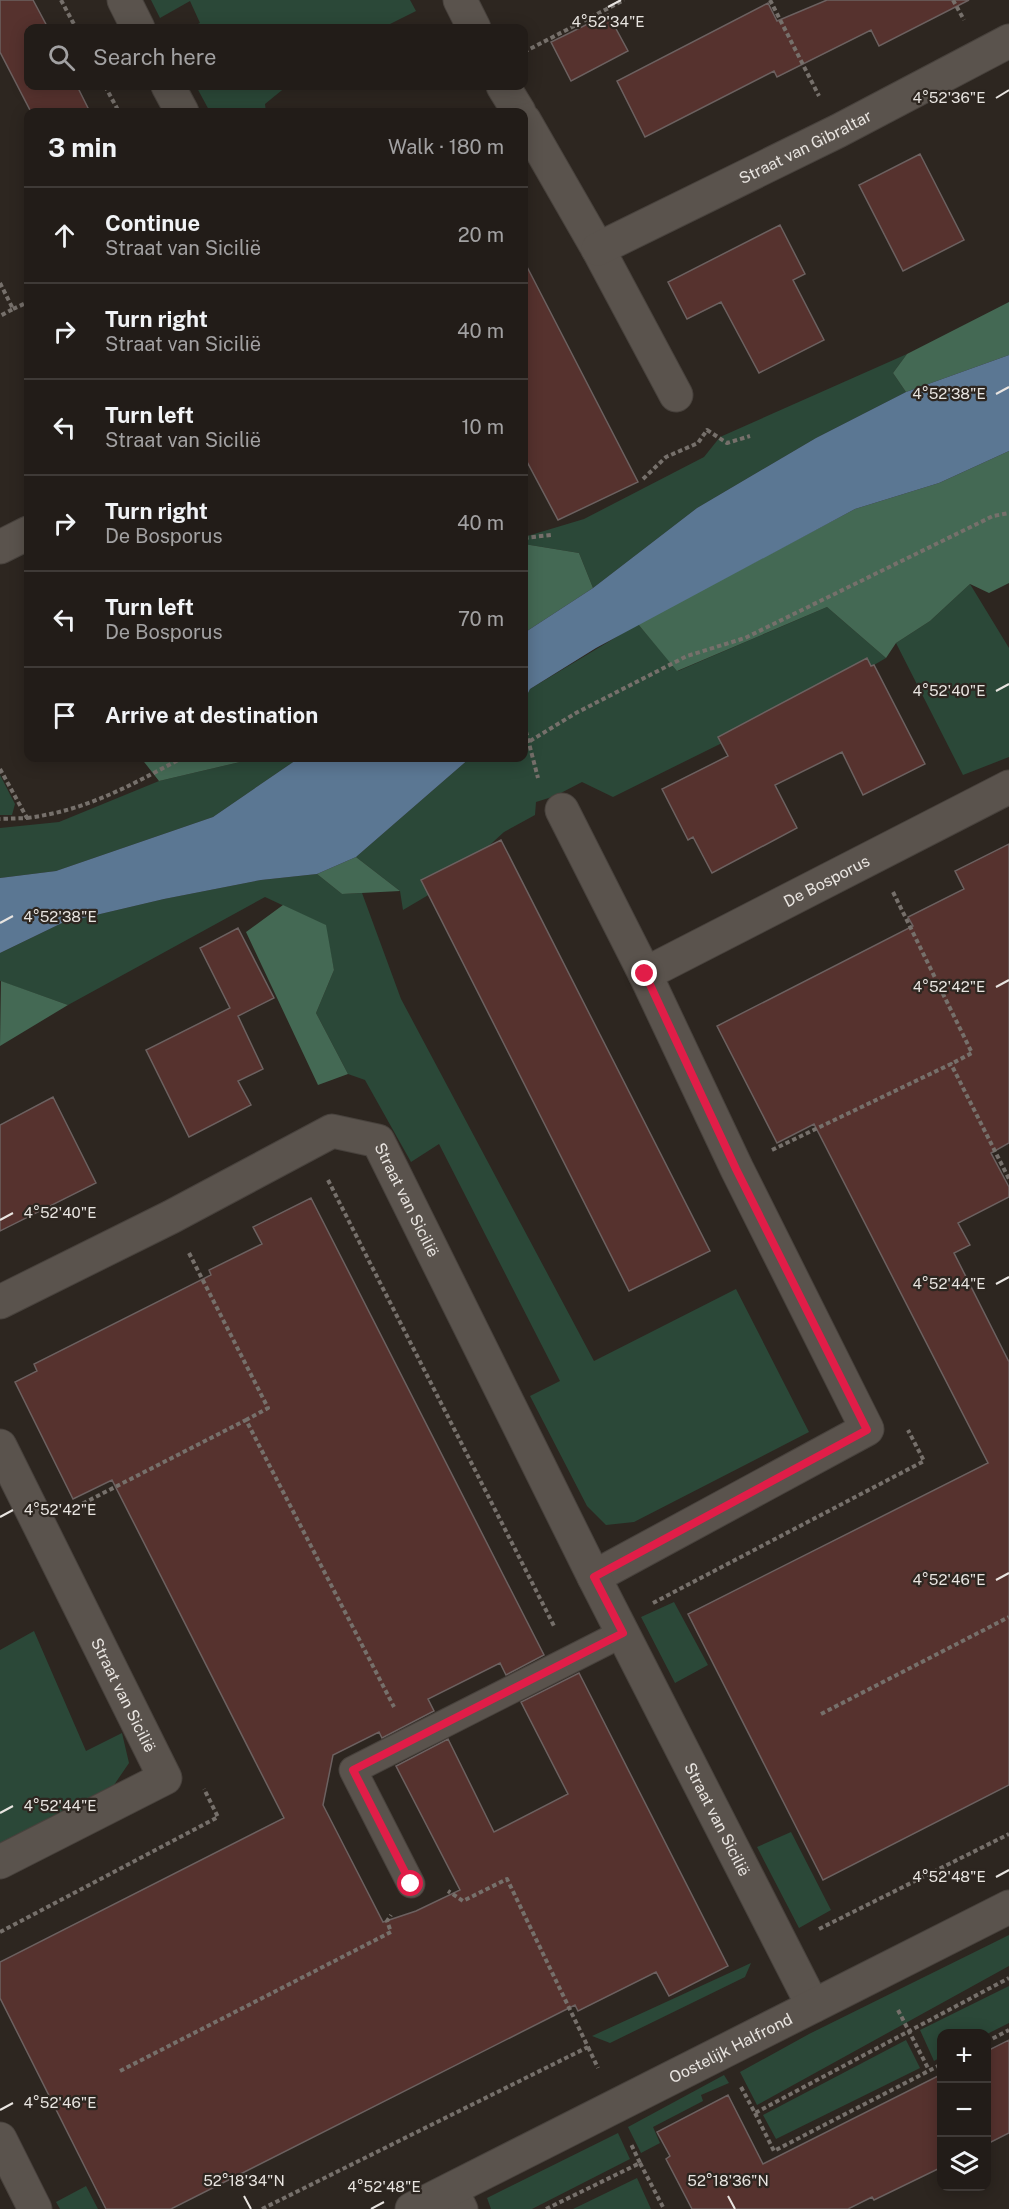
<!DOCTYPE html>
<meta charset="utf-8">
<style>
:root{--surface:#221c18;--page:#2e2925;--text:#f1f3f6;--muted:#a2a1a2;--line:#3f3a37}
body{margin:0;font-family:"Public Sans",sans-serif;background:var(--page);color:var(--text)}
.controls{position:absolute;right:18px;bottom:18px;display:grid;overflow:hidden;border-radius:12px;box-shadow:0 3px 15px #0003}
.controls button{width:54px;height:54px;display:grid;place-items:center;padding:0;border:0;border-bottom:2px solid var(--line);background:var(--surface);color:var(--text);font:30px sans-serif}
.stop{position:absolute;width:18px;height:18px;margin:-14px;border:4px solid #e11d48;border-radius:50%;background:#fff}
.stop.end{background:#e11d48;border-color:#fff;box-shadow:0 2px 6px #0008}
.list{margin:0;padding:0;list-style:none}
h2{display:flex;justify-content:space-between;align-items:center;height:78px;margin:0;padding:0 24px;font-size:26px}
h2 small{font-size:20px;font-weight:400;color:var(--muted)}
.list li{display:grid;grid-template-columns:39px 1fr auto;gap:18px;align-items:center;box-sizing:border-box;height:96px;padding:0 24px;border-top:2px solid var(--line)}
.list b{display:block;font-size:22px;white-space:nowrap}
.list p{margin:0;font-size:20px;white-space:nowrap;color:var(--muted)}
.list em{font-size:20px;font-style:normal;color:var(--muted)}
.icon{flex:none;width:33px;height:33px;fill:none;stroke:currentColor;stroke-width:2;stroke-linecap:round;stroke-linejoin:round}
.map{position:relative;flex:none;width:1009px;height:2209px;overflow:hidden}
.search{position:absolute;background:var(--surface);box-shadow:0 3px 15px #0003;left:24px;top:24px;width:504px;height:66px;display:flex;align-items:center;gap:15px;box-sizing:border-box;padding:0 21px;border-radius:12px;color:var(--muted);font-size:22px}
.panel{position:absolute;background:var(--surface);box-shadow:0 3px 15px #0003;left:24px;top:108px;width:504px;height:654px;border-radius:12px}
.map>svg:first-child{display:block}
</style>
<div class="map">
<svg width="1009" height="2209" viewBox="0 0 1009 2209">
<rect width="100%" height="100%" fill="#2d2620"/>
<path fill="#2b4838" d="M151 0H410L416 11 382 28H189L200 23 190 1 160 18Z
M196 86H287L265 104 266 112H210Z
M907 354 893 373 906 392 816 438 697 508 593 588 579 553 524 544V537L584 519 704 457 720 437Z
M970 584 1009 648V757L963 775 896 643 930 621Z
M827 607 886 658 843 683 613 797 582 782 555 796 536 802 535 815 504 832 447 884 403 910 400 891 356 857 470 758H524V701L530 689 638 624 678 671Z
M257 758H299L213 817 56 871 0 878V828L59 822 159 781Z
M0 775 15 804 12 815H0Z
M317 874 342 894 362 893 401 999 594 1361 736 1289 809 1432 634 1522 606 1525 587 1506 530 1396 560 1381 439 1144 411 1162 365 1080 348 1074 316 1013 334 970 325 925 265 897 68 1005 0 981V953L62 923 164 899 261 880Z
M674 1602 708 1665 675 1683 641 1617Z
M34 1631 86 1751 122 1733 129 1763 114 1785 0 1843V1650Z
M791 1832 831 1910 799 1928 757 1847Z
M1009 1935V1966L757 2105 740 2072 809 2034Z
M751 1963 745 1977 610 2043 592 2036Z
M1009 1986V2023L987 2034H942L941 2057 934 2061 920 2030Z
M906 2040 920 2068 776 2139 763 2115Z
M724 2075 729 2083 701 2095 703 2101 653 2127 660 2143 641 2153 628 2127Z
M618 2133 630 2159 532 2209H491L487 2198Z
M637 2178 651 2209H573Z
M86 2186 98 2209H60L56 2202Z"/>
<path fill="#446954" d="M1009 302V355L906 392 893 373 907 354Z
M1009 451V583L989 593 970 584 930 621 896 643 886 658 827 607 677 671 638 624 855 509 939 483Z
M524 544 579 553 593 588 524 633Z
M141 758H257L159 781Z
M356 857 400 891 342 894 317 874Z
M283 905 326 925 334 970 316 1013 348 1074 318 1085 246 932Z
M1 981 68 1005 0 1046Z"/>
<path fill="#5b7793" d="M1009 355V451L939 483 855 509 596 648 530 689 524 701V633L593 588 697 508 816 438 906 392Z
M299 758H470L356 857 317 874 261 880 164 899 62 923 0 953V878L56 871 213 817Z"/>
<path fill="#56322e" stroke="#6c6160" stroke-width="1.5" d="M0 0H33L48 28H28V86H77L90 112H31L0 52Z
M827 0H969L879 46 871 30 777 77 774 71 645 137 617 81 768 3 777 21Z
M608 14 628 51 571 81 551 42Z
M920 154 964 240 903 271 859 185Z
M780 225 805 274 793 280 824 340 759 373 721 302 687 319 668 282Z
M524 261 638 482 558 520 524 456Z
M867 658 871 666 874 665 925 764 863 795 842 752 775 785 797 828 712 873 693 837 688 840 662 789 728 756 718 737Z
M501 840 710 1251 629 1291 421 880Z
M1009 844V1143L991 1153 1009 1187V1197L958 1223 970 1245 954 1253 1009 1362V1785L823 1880 688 1614 988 1463 814 1124 777 1143 717 1026 913 926 908 917 964 889 955 871Z
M238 928 274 998 238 1016 263 1069 238 1081 251 1105 189 1137 146 1050 230 1008 200 948Z
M53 1097 96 1183 0 1231V1125Z
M311 1198 544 1655 506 1675 500 1663 428 1699 434 1711 382 1738 379 1732 333 1755 323 1805 383 1922 416 1911 460 1890 396 1766 448 1739 494 1832 568 1794 521 1702 579 1673 728 1966 669 1996 656 1972 578 2011 575 2005 565 2010 171 2209H106L0 1998V1962L284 1818 112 1480 73 1499 15 1382 37 1371 34 1364 211 1275 209 1270 262 1244 253 1227Z
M1009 2040V2133L987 2144V2051Z
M942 2074V2167L874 2200 872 2197 848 2209H692L666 2159 670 2156 657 2132 728 2095 763 2164Z"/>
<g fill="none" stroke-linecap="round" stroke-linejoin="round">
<g stroke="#48423d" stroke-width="29">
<path id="lane" d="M411 1884 353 1770 623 1633
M454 2188 464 2209"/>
</g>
<g stroke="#48423d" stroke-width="35">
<g id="street">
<path d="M124 0 138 28"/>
<path d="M460 0 474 28"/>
<path d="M168 86 182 112"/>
<path d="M503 86 519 112"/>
<path d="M524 120 598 249 676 395"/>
<path id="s1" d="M598 249 838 131 1009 41"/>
<path d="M0 547 28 533"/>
<path d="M562 810 645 974 737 1169 867 1429 594 1577"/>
<path id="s2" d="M645 974 1009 787"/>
<path id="s3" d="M0 1302 171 1217 332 1131 378 1141 594 1577 813 2006"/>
<path id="s4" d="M0 1446 165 1778 0 1862"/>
<path d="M0 2139 35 2209"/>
<path id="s5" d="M412 2209 1009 1907"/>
</g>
</g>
<path stroke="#76706b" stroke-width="4" stroke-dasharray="4.5 3" stroke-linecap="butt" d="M61 0 76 28
M770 0 819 96
M953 0 964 20
M524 52 624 0
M105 86 119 112
M0 283 13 309 0 316
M13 309 28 302
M643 479 666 457 698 443 707 430 727 443 750 436
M524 538 551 535
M524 724 538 778
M530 741 576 713 687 656 745 638 993 516 1009 513
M0 769 27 818 0 819
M27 818C88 810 129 786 182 758
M893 892 972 1053 951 1064
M772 1150 951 1064 1009 1179
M328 1180 554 1626
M189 1253 268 1408 246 1420
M76 1507 246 1420 394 1707
M653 1603 924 1461 908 1430
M821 1714 1009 1617
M819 1929 1009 1834
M0 1932 218 1817 204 1789
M898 2010 929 2070
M986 2042 1009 2030
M588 2047 598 2068
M120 2071 391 1932 387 1921 391 1915
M741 2087 755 2113 1009 1978
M755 2113 774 2151 942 2064
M640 2163 664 2209
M262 2209 588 2047 507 1879 463 1901 448 1891
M546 2209 640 2163 631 2144"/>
<use href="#lane" stroke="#5a534d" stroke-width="27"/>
<use href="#street" stroke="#5a534d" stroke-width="33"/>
</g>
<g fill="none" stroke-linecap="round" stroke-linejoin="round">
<path stroke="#e11d48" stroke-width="8" d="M411 1884 353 1770 623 1633 594 1577 867 1430 736 1169 645 974"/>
</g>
<path fill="none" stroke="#e8e4e0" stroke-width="2" d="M608 7 621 0M996 98 1009 90M996 394 1009 387M996 691 1009 684M0 923 13 916M996 987 1009 980M0 1220 13 1213M996 1284 1009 1277M0 1517 13 1510M996 1580 1009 1573M0 1813 13 1806M996 1877 1009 1870M0 2110 13 2103M244 2196 251 2209M728 2196 735 2209M371 2209 384 2202"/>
<g text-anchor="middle" stroke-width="4.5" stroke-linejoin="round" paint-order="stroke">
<g font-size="16" fill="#e8e4e0" stroke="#2d2620">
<text dy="6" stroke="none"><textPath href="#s1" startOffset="231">Straat van Gibraltar</textPath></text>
<text dy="6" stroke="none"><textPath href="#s2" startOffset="204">De Bosporus</textPath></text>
<text dy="6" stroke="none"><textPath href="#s3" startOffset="486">Straat van Sicilië</textPath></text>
<text dy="6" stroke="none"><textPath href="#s4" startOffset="278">Straat van Sicilië</textPath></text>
<text dy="6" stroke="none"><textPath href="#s3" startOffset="1179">Straat van Sicilië</textPath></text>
<text dy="6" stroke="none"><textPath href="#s5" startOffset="357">Oostelijk Halfrond</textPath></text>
</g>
</g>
<g font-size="15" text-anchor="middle" fill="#e8e4e0" stroke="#2d2620" stroke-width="4.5" stroke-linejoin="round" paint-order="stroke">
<text x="608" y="27">4°52'34"E</text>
<text x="949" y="103">4°52'36"E</text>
<text x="949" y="399">4°52'38"E</text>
<text x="949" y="696">4°52'40"E</text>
<text x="60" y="922">4°52'38"E</text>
<text x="949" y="992">4°52'42"E</text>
<text x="60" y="1218">4°52'40"E</text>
<text x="949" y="1289">4°52'44"E</text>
<text x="60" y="1515">4°52'42"E</text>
<text x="949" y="1585">4°52'46"E</text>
<text x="60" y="1811">4°52'44"E</text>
<text x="949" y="1882">4°52'48"E</text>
<text x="60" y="2108">4°52'46"E</text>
<text x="244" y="2186">52°18'34"N</text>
<text x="728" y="2186">52°18'36"N</text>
<text x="384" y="2192">4°52'48"E</text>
</g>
</svg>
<div class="controls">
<button>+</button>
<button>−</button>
<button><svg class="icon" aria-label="layers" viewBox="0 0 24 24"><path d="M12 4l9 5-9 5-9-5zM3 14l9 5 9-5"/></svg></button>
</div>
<div class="stop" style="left:411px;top:1884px"></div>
<div class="stop end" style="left:645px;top:974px"></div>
<div class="search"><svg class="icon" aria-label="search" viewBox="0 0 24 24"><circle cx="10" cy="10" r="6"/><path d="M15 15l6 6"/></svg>Search here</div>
<section class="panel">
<h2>3 min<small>Walk · 180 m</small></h2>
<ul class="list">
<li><svg class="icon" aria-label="ahead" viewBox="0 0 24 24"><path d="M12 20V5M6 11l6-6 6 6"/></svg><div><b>Continue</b><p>Straat van Sicilië</p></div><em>20 m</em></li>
<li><svg class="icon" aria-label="right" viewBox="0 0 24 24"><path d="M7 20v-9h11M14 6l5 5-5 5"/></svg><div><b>Turn right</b><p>Straat van Sicilië</p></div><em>40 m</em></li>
<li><svg class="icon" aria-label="left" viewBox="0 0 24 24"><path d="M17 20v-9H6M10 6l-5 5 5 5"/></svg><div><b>Turn left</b><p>Straat van Sicilië</p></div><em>10 m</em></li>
<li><svg class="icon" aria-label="right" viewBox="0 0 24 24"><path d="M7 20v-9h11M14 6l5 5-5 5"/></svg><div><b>Turn right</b><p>De Bosporus</p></div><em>40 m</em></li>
<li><svg class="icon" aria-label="left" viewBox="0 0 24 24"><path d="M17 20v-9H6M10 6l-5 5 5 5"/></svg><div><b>Turn left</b><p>De Bosporus</p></div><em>70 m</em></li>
<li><svg class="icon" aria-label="arrive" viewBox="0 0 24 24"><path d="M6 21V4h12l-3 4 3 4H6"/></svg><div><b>Arrive at destination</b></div></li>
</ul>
</section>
</div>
